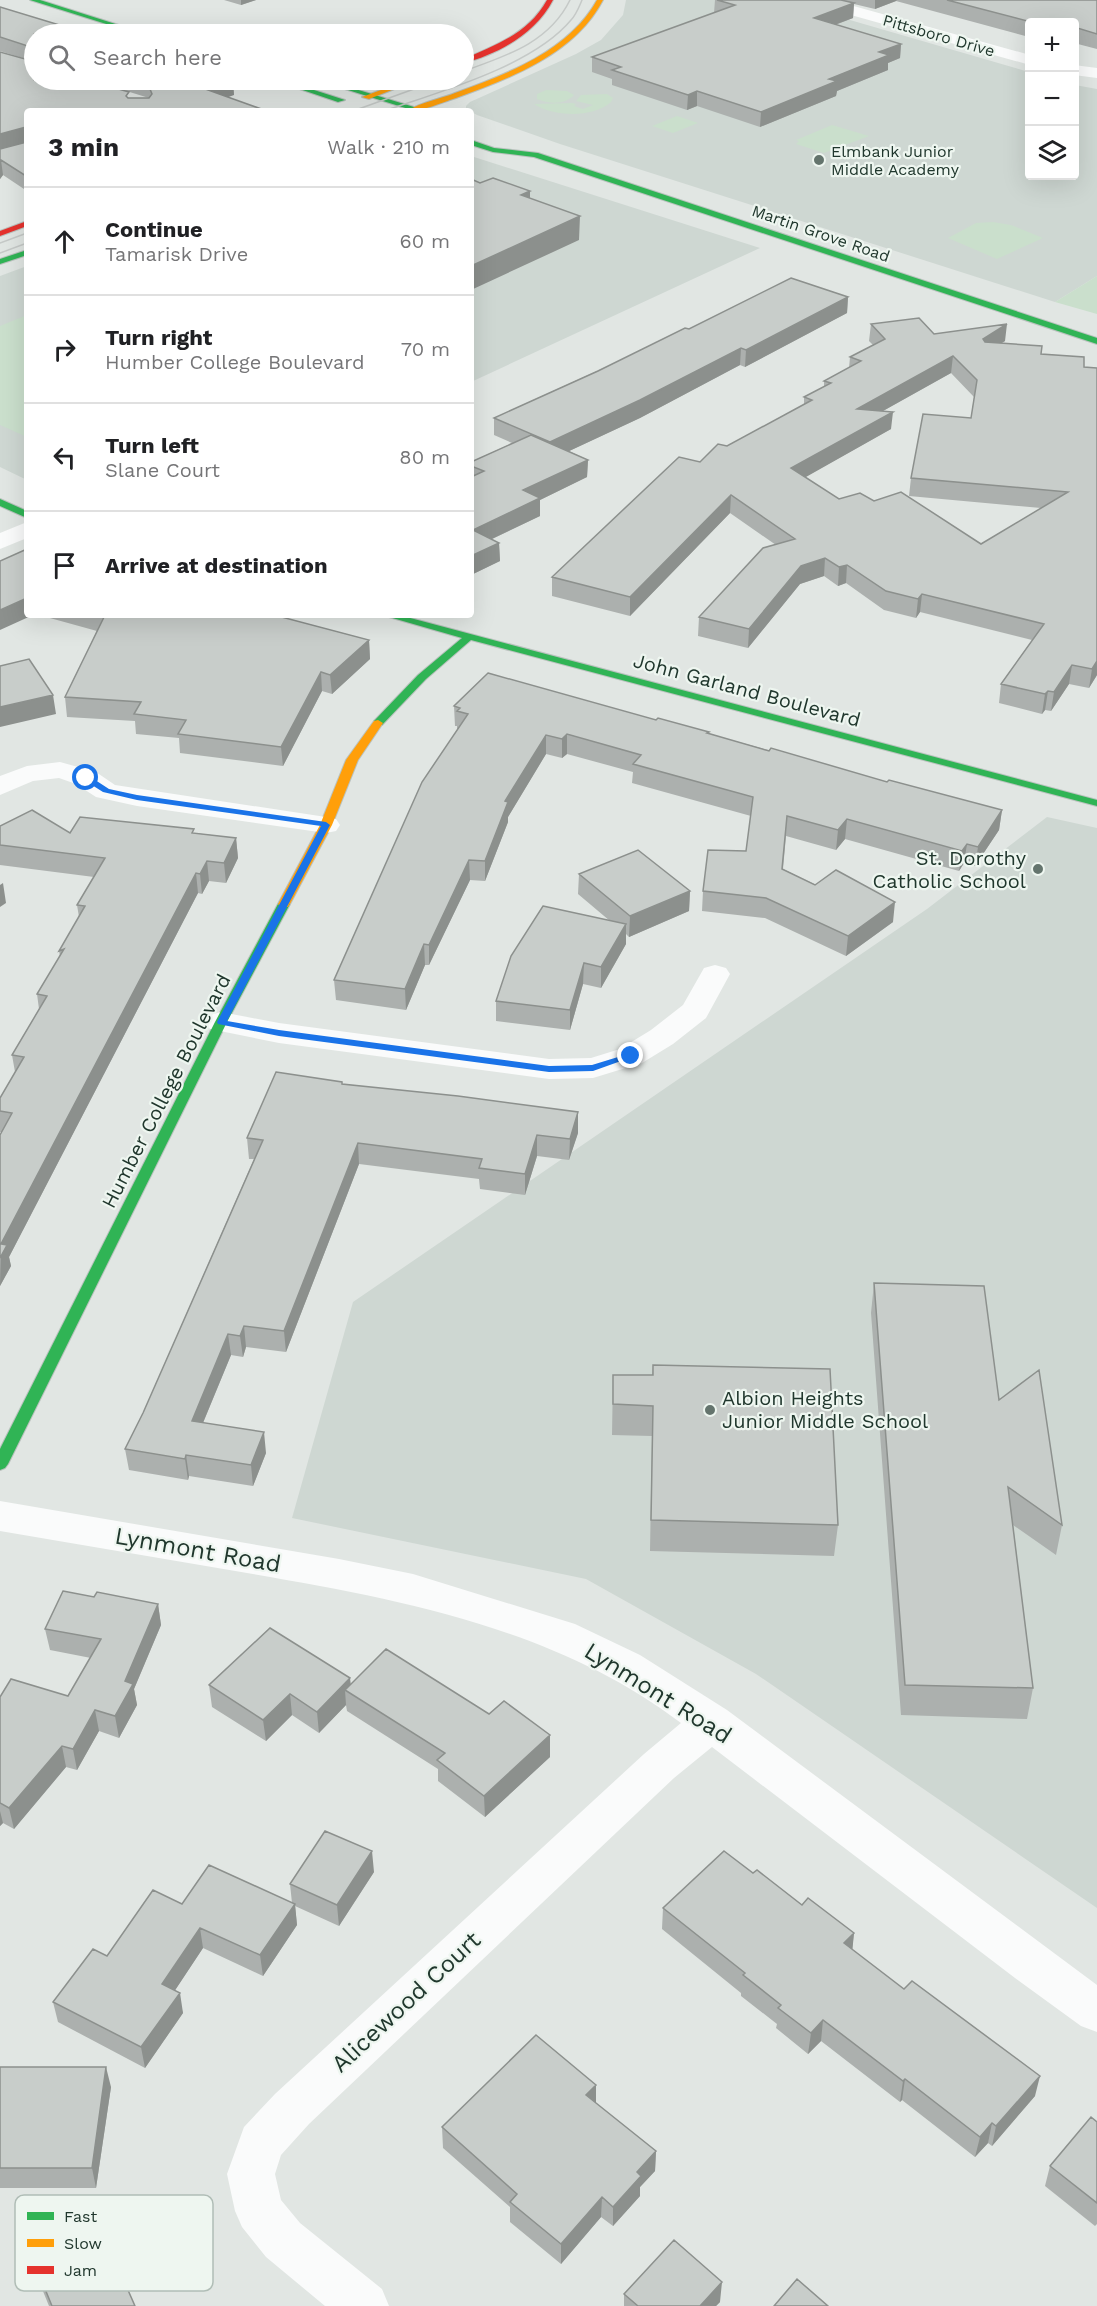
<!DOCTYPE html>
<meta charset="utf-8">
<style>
:root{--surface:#fff;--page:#f2f2f2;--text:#202124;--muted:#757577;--line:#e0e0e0}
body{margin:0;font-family:"Work Sans",sans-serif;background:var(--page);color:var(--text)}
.controls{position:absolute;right:18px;top:18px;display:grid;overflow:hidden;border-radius:6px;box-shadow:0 6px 24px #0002}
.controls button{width:54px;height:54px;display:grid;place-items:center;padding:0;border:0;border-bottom:2px solid var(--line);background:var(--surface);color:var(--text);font:30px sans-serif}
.stop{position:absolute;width:18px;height:18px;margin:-14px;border:4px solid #1a73e8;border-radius:50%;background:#fff}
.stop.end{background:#1a73e8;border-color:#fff;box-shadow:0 2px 6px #0008}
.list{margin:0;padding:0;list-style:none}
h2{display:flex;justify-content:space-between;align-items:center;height:78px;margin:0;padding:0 24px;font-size:26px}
h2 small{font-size:20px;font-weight:400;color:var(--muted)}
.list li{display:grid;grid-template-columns:39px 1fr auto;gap:18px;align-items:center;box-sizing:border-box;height:108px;padding:0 24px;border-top:2px solid var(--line)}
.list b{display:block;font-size:22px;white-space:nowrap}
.list p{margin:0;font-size:20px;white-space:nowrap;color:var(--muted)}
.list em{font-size:20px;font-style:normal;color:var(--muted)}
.icon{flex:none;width:33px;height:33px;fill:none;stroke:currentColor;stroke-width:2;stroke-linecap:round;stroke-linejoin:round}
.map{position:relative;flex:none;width:1097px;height:2306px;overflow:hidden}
.search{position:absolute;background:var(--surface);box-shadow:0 6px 24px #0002;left:24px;top:24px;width:450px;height:66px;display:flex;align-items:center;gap:15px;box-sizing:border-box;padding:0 21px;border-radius:33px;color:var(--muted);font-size:22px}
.panel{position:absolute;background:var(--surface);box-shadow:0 6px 24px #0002;left:24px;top:108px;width:450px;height:510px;border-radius:6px}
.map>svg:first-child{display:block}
</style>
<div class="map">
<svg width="1097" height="2306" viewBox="0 0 1097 2306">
<rect width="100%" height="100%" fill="#e1e6e3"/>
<path fill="#ced7d2" d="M626 0H781L1029 72 1030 176H1074L1075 85 1097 89V276L1055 302 560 144 477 115 466 109V106L470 102 576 54 601 40 623 15Z
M471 156 760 248 471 382Z
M27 266V480L0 467V276Z
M1047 817 1097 828V1908L756 1674 586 1579 292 1518 353 1302 927 909Z"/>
<path fill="#cadfcc" d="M546 90 567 91 574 95C565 105 549 104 537 99V94Z
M607 94 613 98 611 102C594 118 553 117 534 104L572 103 576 104 574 106 583 109 593 105 576 101 581 95Z
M677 116 698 123 673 133 652 126Z
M832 125 869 136 824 153 796 144 799 141 796 140Z
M993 222 1011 225 1043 238 997 259 948 238 976 223Z
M1097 276V314L1055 302Z
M27 315V437L0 425V326Z"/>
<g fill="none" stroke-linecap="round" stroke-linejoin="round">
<g stroke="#bac2be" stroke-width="2">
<path id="fast" d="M30 0H40L147 34H138Z
M273 80H283L345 100 338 102Z
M316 80H326L427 111H415Z
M471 140 494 148 538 153 1097 338V344L534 157 493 152 471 145Z
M27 250V255L0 264V259Z
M0 499 27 511V518L0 506Z
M382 615H399L1097 800V806L471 640 426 679 382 725H374V721L418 675 462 638Z
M284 900 290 904 227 1022 8 1464 5 1468 0 1470V1449L215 1022 278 904Z"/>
</g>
<g stroke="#bac2be" stroke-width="2">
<path id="slow" d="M597 0H603C575 54 511 78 456 98 440 103 424 111 407 111 421 102 440 99 455 93 507 74 569 51 597 0Z
M408 80H417L369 99 362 97Z
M378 720 383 723 358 760 332 825 290 904 288 907H280L278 904 320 825 346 760 374 721Z"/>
</g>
<g stroke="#bac2be" stroke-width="2">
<path id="jam" d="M547 0H553C536 33 499 54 464 63V59C496 45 529 33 547 0Z
M27 221V226L0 236V231Z"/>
</g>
<path fill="#fafbfb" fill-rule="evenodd" d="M806 0H832L1030 55V65L808 3Z
M1074 65 1097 68V78L1074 75Z
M27 522V538L0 549V533Z
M60 762 96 772 115 785 326 817 336 819 340 825 336 831 326 833 137 806 96 797 76 784 59 778 33 781 0 795V776L27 766Z
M715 965 726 968 730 974 706 1018 673 1044 642 1063 593 1078 549 1079 279 1043 210 1029 205 1022 210 1015 221 1012 279 1023 549 1059 591 1058 620 1049 651 1030 683 1005 704 968Z
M0 1501 339 1559 413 1574 575 1624 640 1655 727 1710 1097 1985V2032L1081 2026 1015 1978 712 1747 674 1778 309 2124 281 2155 275 2174 281 2200 300 2223 382 2289 389 2306H325L266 2257 242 2227 235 2211 227 2174 244 2127 275 2094 644 1754 681 1723C556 1628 398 1599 247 1573 165 1559 82 1545 0 1531Z"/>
<use href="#fast" fill="#30b455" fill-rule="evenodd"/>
<use href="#slow" fill="#ff9f0a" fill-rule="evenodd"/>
<use href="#jam" fill="#e5322d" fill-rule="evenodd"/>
<path stroke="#c5c9c7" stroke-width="1.5" d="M464 71C506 56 549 43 570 0
M353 111 439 80
M384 111C439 92 533 66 571 20 576 15 579 7 582 0
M0 243 27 233
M0 253 27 243"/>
</g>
<path fill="#acb0ae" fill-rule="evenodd" d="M224 0H256L241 5Z
M715 0H1097V49L1074 43V22H1029V37L896 1 875 9 854 4 853 18 835 25 901 44 900 58 888 63V70L837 91 836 96 760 127 697 106 687 110 612 85V79L592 72V57L714 13Z
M0 7 89 34 34 80 129 98H149L91 80H232L234 95 27 111V191L3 175 0 179V52L32 61 0 51Z
M848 297 847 313 745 367 740 365 640 418 569 451 588 460 587 477 540 500V516L492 539 499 543 500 561 471 575V462L512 443 494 435V418L689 329Z
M871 324 934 334 1005 341 1001 343 1041 354 1084 367 1097 675 1089 688 1069 684 1051 711 1045 710 1042 714 999 703 1001 684 1032 640 920 612 916 618 884 610 846 583 838 586 824 576 800 584 748 648 698 636 699 617 776 545 730 513 630 616 552 596V577L700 462 727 446 804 405V397L824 387V381L849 368 850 357 873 345 869 341ZM951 373 974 397 971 418 911 478 909 496 1041 508 981 544 874 501 839 499 805 477 891 429 883 411Z
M39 615H274L369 640 370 659 332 694 322 691 283 766 180 753 179 738 136 734 135 721 67 717 65 697 97 631Z
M454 706 656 720 709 732V734L887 782 1002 810 999 830 975 866 964 863 959 871 845 839 836 850 786 836 783 869 893 922 846 956 765 918 702 911 703 891 746 851 751 816 632 783 633 772 567 754 562 758 546 754 508 817V822L485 881 470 880 429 965H425L406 1010 336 1000 334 980 457 730V726H455Z
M0 826 70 833H195L236 838 238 858 226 883 209 881 202 894 198 893 9 1257 11 1266 0 1286V1135L2 1132H0V1098L15 1072 12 1055 39 1009 37 994 60 956 59 951 79 917 77 905 94 877 0 865Z
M579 874 690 891 689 911 629 937 626 934V944L601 988 583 984 570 1030 496 1021V1001L610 921 578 894Z
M342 1082V1084L578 1112V1133L569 1160 537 1156 525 1195 480 1189 479 1179 359 1164 286 1352 246 1347 243 1357 231 1355 203 1423 266 1453 253 1486 189 1476 188 1480 129 1470 125 1449 143 1413 254 1159H249L247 1138Z
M874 1283 999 1400 1062 1525 1056 1555 1013 1525 1033 1688 1027 1719 901 1715 871 1313Z
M653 1365 838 1525 834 1556 650 1551 652 1436 612 1435 613 1375H652Z
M94 1597 158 1604 161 1625 134 1689 137 1705 119 1738 99 1731 77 1770 66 1767 14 1829 3 1823 0 1826V1697L68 1696 91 1658 50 1650 45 1629Z
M351 1684 550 1757 485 1817 438 1781V1769L347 1711 346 1705 319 1733 292 1715 266 1741 212 1707 209 1685Z
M374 1872 339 1926 295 1906 297 1925 263 1976 203 1948 175 1990 183 2013 145 2068 58 2022 53 2002 107 1956 182 1904 292 1903 290 1884Z
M753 1873 802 1905 854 1933 852 1949 1035 2096 992 2146 988 2143 975 2157 902 2100 900 2102 821 2041 808 2054 776 2028 777 2024 741 1996V1993L662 1929 663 1908Z
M0 2067 111 2087 96 2188H0Z
M596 2103 656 2151 655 2171 640 2187V2196L613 2226 601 2217 561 2264 510 2222V2207L443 2148 442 2127Z
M1097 2122V2224L1095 2226 1045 2186 1050 2166Z
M25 2240 135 2306H49L30 2259Z
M624 2294 720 2302 716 2306H624Z"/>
<path fill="#8c908d" d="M241 0H256L241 5Z
M875 0H897L896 1 875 9Z
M854 3 853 18 813 33 814 18Z
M901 44 900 58 888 63V70L837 91 836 96 760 127 761 112 829 79 879 52Z
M233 80 234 95 209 104 208 90Z
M697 91V106L687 110 688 95Z
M26 127 27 143 0 150V134Z
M1 160 3 175 0 179V161Z
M530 191V214L521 195Z
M580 216 579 240 471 290V266Z
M848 297 847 313 745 367 746 350Z
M1007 324 1005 341 981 356 983 339Z
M741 348 740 365 640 418 550 460V442Z
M953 356 951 373 856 426 857 409Z
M893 412 891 429 790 486 791 468Z
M588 460 587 477 540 500V516L473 548V530L523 490Z
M731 495 730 513 630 616V597Z
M499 543 500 561 471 575V556Z
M825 558 824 576 800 584 748 648 749 629 801 566Z
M847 565 846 583 838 586 839 567Z
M922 594 920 612 916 618 918 599Z
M27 598V615H33L0 630V610Z
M369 640 370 659 332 694 330 675Z
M1097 661V675L1089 688 1092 669Z
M1072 665 1069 684 1051 711 1054 692Z
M321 672 322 691 283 766 281 747Z
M1048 691 1045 710 1042 714 1045 694Z
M53 695 56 714 0 727V707Z
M567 734V754L562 758V739Z
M546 735V754L508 817V822L485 881V861L505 801Z
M1002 810 999 830 975 866 978 847Z
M847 819 845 839 836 850 838 830Z
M236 838 238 858 226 883 224 863Z
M967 844 964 863 959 871 962 851Z
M469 860 470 880 429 965V945Z
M207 861 209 881 202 894 200 874Z
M196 873 198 893 9 1257 11 1266 0 1286 1 1244Z
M3 883 6 903 0 907V885Z
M690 891 689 911 629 937 630 916Z
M895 902 893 922 846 956 848 936Z
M626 924V944L601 988V967Z
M424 944 425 965 406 1010 405 989Z
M584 963 583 984 570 1030V1010Z
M578 1112V1133L569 1160 570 1139Z
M537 1135V1156L525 1195V1174Z
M358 1143 359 1164 286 1352 284 1331Z
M244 1326 246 1347 243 1357 240 1336Z
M228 1334 231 1355 195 1442 192 1421Z
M264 1432 266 1453 253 1486 251 1465Z
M186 1455 189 1476 188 1480 185 1459Z
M158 1604 161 1625 134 1689 137 1705 119 1738 115 1716 125 1681Z
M350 1678 352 1694 345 1690 346 1705 319 1733 317 1712Z
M290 1694 292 1715 266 1741 263 1720Z
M95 1710 99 1731 77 1770 73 1749Z
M550 1735V1757L485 1817 484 1796Z
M62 1746 66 1767 14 1829 9 1808Z
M0 1811 3 1823 0 1826Z
M372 1851 374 1872 339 1926 337 1905Z
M295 1904 297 1925 263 1976 260 1955Z
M200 1928 203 1948 166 2004 162 1984Z
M854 1933 852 1954 844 1943Z
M180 1993 183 2013 145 2068 141 2047Z
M823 2020 821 2041 808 2054 811 2033Z
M106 2067 111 2087 96 2188 92 2168Z
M1040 2076 1035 2096 992 2146 996 2126Z
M905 2079 902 2100 900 2102 903 2081Z
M596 2085V2105L586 2095Z
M992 2123 988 2143 975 2157 980 2137Z
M656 2151 655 2171 640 2187V2196L613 2226V2207L637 2172Z
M602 2197 601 2217 561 2264V2244Z
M722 2282 720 2302 716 2306H700Z"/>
<path fill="#c8cdca" stroke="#8c908d" stroke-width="1.5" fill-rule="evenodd" d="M717 0H841L854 3 814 18 901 44 879 52 889 55 829 79 837 81 761 112 697 91 688 95 612 70 621 67 592 57 735 5Z
M947 0H1097V34L1074 27V22H1031Z
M0 7 89 34H34V80H87L129 92 126 96 128 98H149L152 94 147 82 139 80H233L208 90 267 111H27V176H26L1 160 0 161V149L27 142 26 127 0 134V52L32 61 34 59V48L0 37Z
M493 178 530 191 521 195 580 216 471 266V179L480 183Z
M791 278 848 297 746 350 741 348 640 400 550 442 494 418 598 371 685 328 689 329Z
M919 318 934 334 1007 324 983 339 985 342 1042 346 1041 354 1084 357V367L1097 368V661L1092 669 1072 665 1054 692 1048 691 1045 694 1001 684 1044 624 922 594 918 599 886 591 847 565 839 567 825 558 801 566 749 629 699 617 763 548 795 539 731 495 630 597 552 577 679 457 700 462 718 444 727 446 812 400 804 397 831 383 824 381 861 361 850 357 885 339 871 324ZM953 356 977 380 971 418 923 414 911 478 1068 492 981 544 901 492 874 501 860 493 839 499 791 468 893 412 857 409Z
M531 435 588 460 523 490 540 498 473 530 499 543 471 556V477L484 471 471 466V462Z
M27 549V598L0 610V561Z
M104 615H274L369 640 330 675 321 672 281 747 178 734 186 720 134 714 141 702 65 697 105 615Z
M29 659 53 695 0 707V666Z
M488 673 656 720 658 718 709 732 707 733 769 751 771 748 887 782 889 780 1002 810 978 847 967 844 962 851 847 819 838 830 787 816 782 869 815 885 836 870 895 902 848 936 766 898 703 891 708 850 746 851 753 797 633 764 641 755 567 734 562 739 546 735 505 801 508 802 485 861 469 860 429 945 424 944 405 989 334 980 422 782 468 714 457 711 460 708 454 706Z
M32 810 70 833 80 817 194 829 192 833 236 838 224 863 207 861 200 874 196 873 1 1244 7 1245 0 1258V1135L12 1113 0 1111V1098L24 1057 12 1055 47 996 37 994 64 949 59 951 85 906 77 905 105 858 0 845V826Z
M638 850 690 891 630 916 579 874Z
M543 906 626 924 601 967 584 963 570 1010 496 1001 511 956Z
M276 1072 342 1082V1084L458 1096 578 1112 570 1139 537 1135 525 1174 479 1168 482 1159 358 1143 284 1331 244 1326 240 1336 228 1334 192 1421 264 1432 251 1465 186 1455 185 1459 125 1449 143 1413 263 1140 247 1138Z
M874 1283 984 1286 999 1400 1039 1370 1062 1525 1008 1487 1033 1688 905 1685Z
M653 1365 830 1369 838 1525 651 1520 653 1406 613 1404V1375H653Z
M63 1591 94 1597 97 1592 158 1604 125 1681 133 1684 115 1716 95 1710 73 1749 62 1746 9 1808 0 1803V1697L11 1679 68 1696 101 1639 45 1629Z
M270 1628 350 1678 317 1712 290 1694 263 1720 209 1685Z
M386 1649 489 1714 504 1701 550 1735 484 1796 437 1760 445 1753 345 1690Z
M325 1831 372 1851 337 1905 290 1884Z
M724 1851 753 1873 757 1870 802 1905 808 1898 854 1933 844 1943 904 1989 912 1981 1040 2076 996 2126 992 2123 980 2137 905 2079 903 2081 823 2020 811 2033 778 2008 781 2005 743 1975 745 1973 663 1908Z
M209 1865 295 1904 260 1955 200 1928 162 1984 180 1993 141 2047 53 2002 93 1949 107 1956 153 1890 182 1904Z
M536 2035 596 2085 586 2095 656 2151 637 2172 641 2176 613 2207 602 2197 561 2244 510 2202 517 2194 442 2127Z
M0 2067H106L92 2168H0Z
M1091 2117 1097 2122V2203L1050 2166Z
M91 2206 135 2306H52L25 2240Z
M674 2240 722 2282 700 2306H638L624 2294Z
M797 2279 828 2306H774Z"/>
<path fill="#1a73e8" d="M84 776H89L109 789 137 795 326 822 330 825 227 1021 279 1030 549 1066 592 1065 631 1053 635 1056 593 1071 549 1072 279 1036 218 1024 217 1022 321 826 137 800 103 792 84 780Z"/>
<g fill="#64746d" stroke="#eef6f0" stroke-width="2">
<circle cx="819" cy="160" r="6"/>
<circle cx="1038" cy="869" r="6"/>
<circle cx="710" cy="1410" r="6"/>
</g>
<g text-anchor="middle" stroke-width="4.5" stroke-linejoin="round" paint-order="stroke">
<g font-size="16" fill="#20372d" stroke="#eef6f0">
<text transform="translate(939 35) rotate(16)" y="6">Pittsboro Drive</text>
<text transform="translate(821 233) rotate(19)" y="6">Martin Grove Road</text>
</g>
<g font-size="16" fill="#20372d" stroke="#eef6f0" text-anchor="start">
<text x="831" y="157">Elmbank Junior<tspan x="831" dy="18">Middle Academy</tspan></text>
</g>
<g font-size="20" fill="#20372d" stroke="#eef6f0">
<text transform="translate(747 690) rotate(15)" y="7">John Garland Boulevard</text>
<text transform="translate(166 1091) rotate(-63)" y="7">Humber College Boulevard</text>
</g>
<g font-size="20" fill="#20372d" stroke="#eef6f0" text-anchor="end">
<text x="1026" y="865">St. Dorothy<tspan x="1026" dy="23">Catholic School</tspan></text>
<text x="722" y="1405" text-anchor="start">Albion Heights<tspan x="722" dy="23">Junior Middle School</tspan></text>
</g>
<g font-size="24" fill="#20372d" stroke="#eef6f0">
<text transform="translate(198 1550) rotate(10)" y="8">Lynmont Road</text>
<text transform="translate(658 1693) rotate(32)" y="8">Lynmont Road</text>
<text transform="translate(406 2002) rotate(-43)" y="8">Alicewood Court</text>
</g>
</g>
<rect x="15" y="2195" width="198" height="96" rx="9" fill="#eef6f0" stroke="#b0bdb6" stroke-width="1.5"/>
<rect x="27" y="2212" width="27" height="8" fill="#30b455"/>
<rect x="27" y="2239" width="27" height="8" fill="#ff9f0a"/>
<rect x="27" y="2266" width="27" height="8" fill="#e5322d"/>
<g font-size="16" fill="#20372d">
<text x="64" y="2222">Fast</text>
<text x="64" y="2249">Slow</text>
<text x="64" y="2276">Jam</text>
</g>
</svg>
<div class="controls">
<button>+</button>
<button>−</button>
<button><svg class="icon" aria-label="layers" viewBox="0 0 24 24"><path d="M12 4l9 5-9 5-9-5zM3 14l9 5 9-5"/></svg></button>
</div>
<div class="stop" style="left:86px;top:778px"></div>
<div class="stop end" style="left:631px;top:1056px"></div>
<div class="search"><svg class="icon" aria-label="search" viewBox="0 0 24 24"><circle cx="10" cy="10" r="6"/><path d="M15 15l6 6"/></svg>Search here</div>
<section class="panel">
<h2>3 min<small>Walk · 210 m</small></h2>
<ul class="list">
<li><svg class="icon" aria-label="ahead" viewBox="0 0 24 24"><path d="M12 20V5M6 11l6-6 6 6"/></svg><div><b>Continue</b><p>Tamarisk Drive</p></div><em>60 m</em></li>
<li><svg class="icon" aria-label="right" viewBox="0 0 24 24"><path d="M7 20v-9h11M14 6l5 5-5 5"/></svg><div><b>Turn right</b><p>Humber College Boulevard</p></div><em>70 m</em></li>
<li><svg class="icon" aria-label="left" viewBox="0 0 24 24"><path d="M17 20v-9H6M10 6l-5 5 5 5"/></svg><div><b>Turn left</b><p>Slane Court</p></div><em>80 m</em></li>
<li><svg class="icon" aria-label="arrive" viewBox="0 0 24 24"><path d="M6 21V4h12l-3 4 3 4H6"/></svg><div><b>Arrive at destination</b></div></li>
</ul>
</section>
</div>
